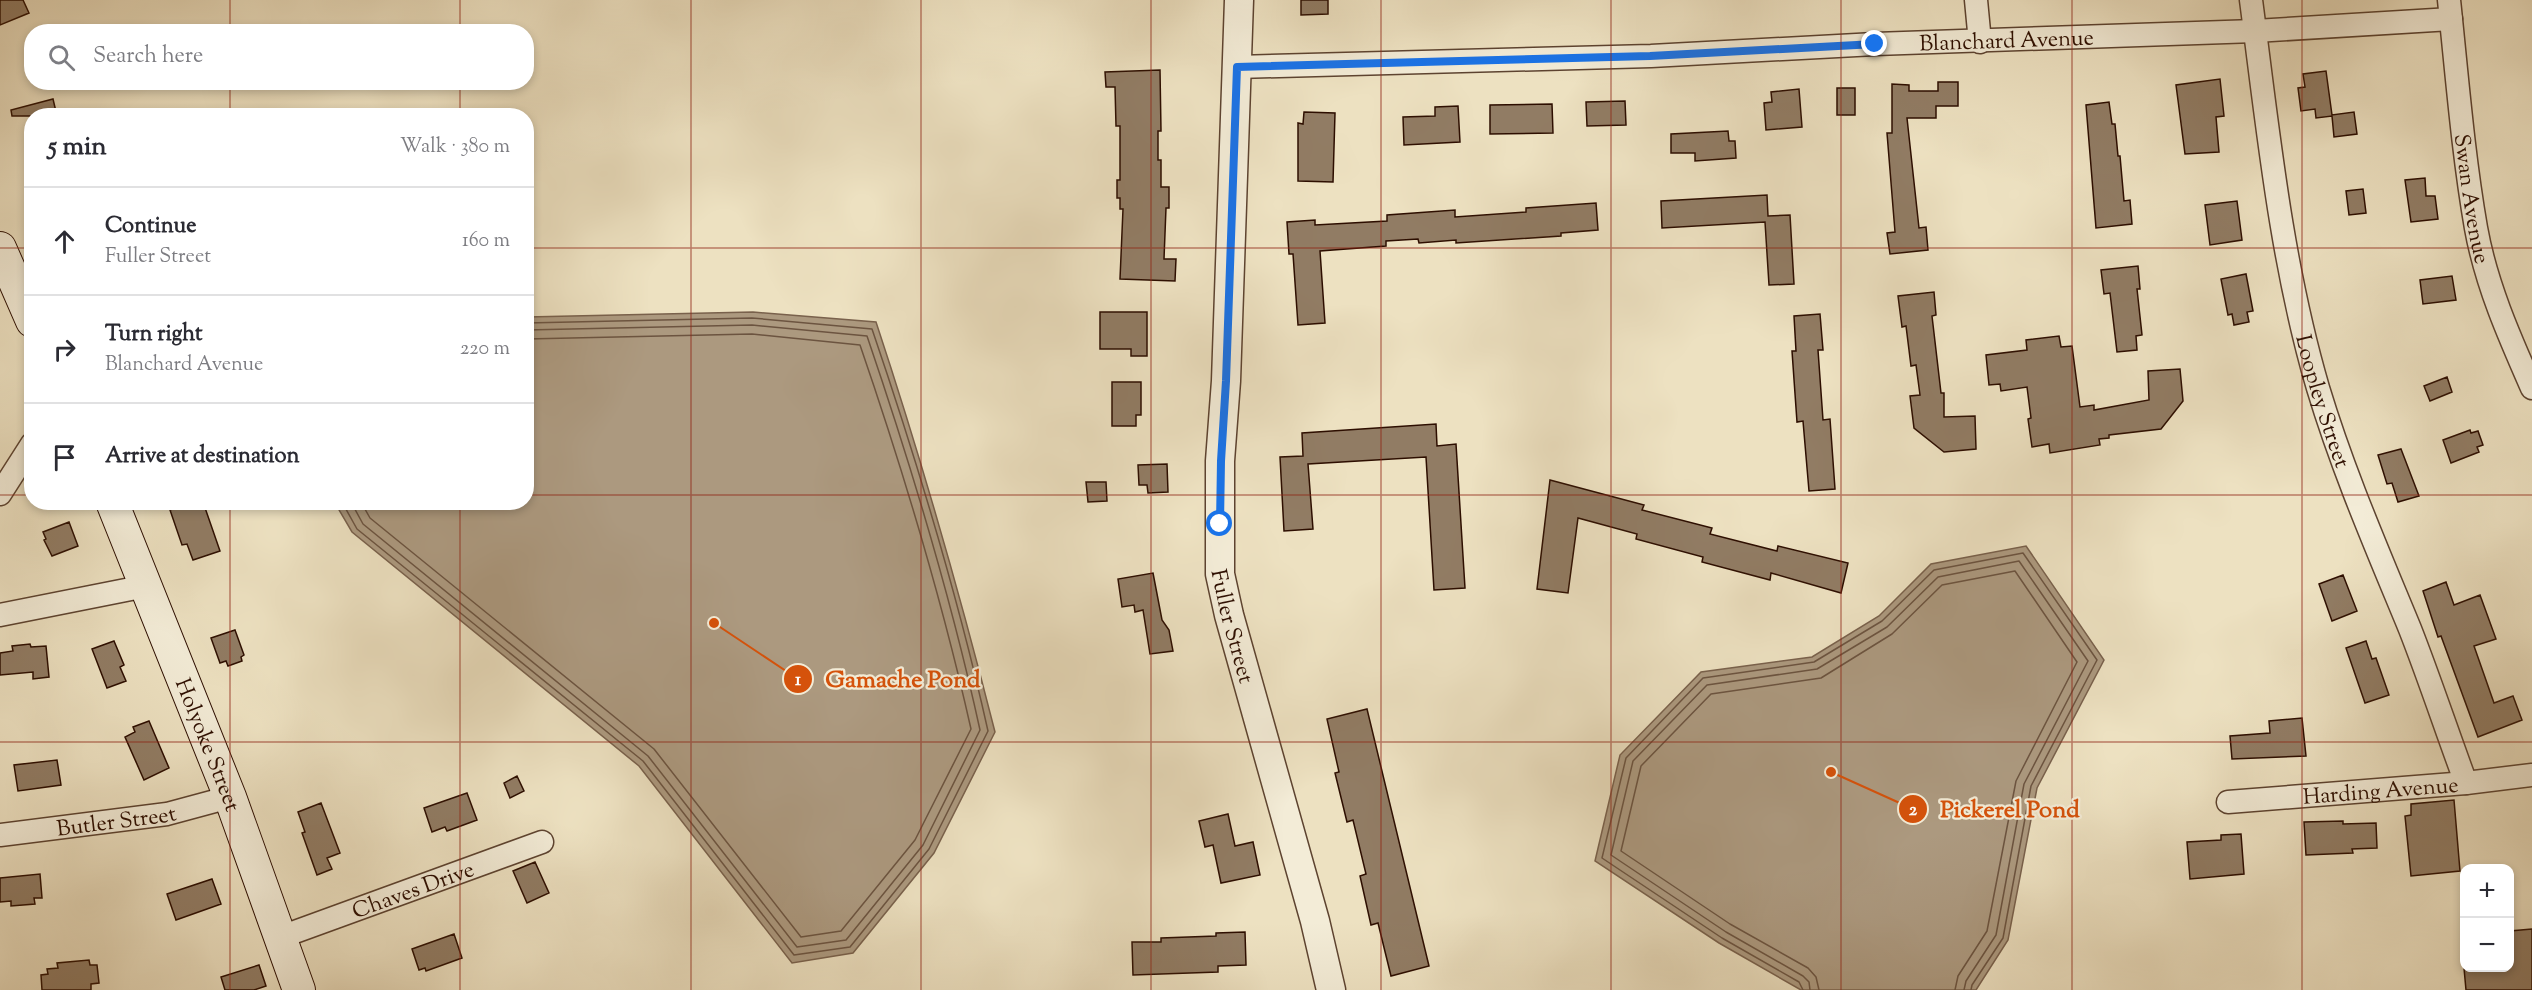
<!DOCTYPE html>
<meta charset="utf-8">
<style>
:root{--surface:#fff;--page:#f2f2f3;--text:#2b2b33;--muted:#7c7c81;--line:#e1e1e2}
body{margin:0;font-family:"Sorts Mill Goudy",serif;background:var(--page);color:var(--text)}
.controls{position:absolute;right:18px;bottom:18px;display:grid;overflow:hidden;border-radius:12px;box-shadow:0 3px 9px #0003}
.controls button{width:54px;height:54px;display:grid;place-items:center;padding:0;border:0;border-bottom:2px solid var(--line);background:var(--surface);color:var(--text);font:30px sans-serif}
.stop{position:absolute;width:18px;height:18px;margin:-14px;border:4px solid #1a73e8;border-radius:50%;background:#fff}
.stop.end{background:#1a73e8;border-color:#fff;box-shadow:0 2px 6px #0008}
.list{margin:0;padding:0;list-style:none}
h2{display:flex;justify-content:space-between;align-items:center;height:78px;margin:0;padding:0 24px;font-size:26px}
h2 small{font-size:20px;font-weight:400;color:var(--muted)}
.list li{display:grid;grid-template-columns:39px 1fr auto;gap:18px;align-items:center;box-sizing:border-box;height:108px;padding:0 24px;border-top:2px solid var(--line)}
.list b{display:block;font-size:22px;white-space:nowrap}
.list p{margin:0;font-size:20px;white-space:nowrap;color:var(--muted)}
.list em{font-size:20px;font-style:normal;color:var(--muted)}
.icon{flex:none;width:33px;height:33px;fill:none;stroke:currentColor;stroke-width:2;stroke-linecap:round;stroke-linejoin:round}
.map{position:relative;flex:none;width:2532px;height:990px;overflow:hidden}
.search{position:absolute;background:var(--surface);box-shadow:0 3px 9px #0003;left:24px;top:24px;width:510px;height:66px;display:flex;align-items:center;gap:15px;box-sizing:border-box;padding:0 21px;border-radius:24px;color:var(--muted);font-size:22px}
.panel{position:absolute;background:var(--surface);box-shadow:0 3px 9px #0003;left:24px;top:108px;width:510px;height:402px;border-radius:24px}
.map>svg:first-child{display:block}
</style>
<div class="map">
<svg width="2532" height="990" viewBox="0 0 2532 990">
<rect width="100%" height="100%" fill="#ede1c1"/>
<filter id="stains"><feTurbulence type="fractalNoise" baseFrequency=".00333" numOctaves="4"/><feColorMatrix values="0 0 0 0 .2 0 0 0 0 .09 0 0 0 0 .02 0 0 0 .5 -.17"/></filter>
<radialGradient id="worn" r=".72"><stop offset=".6" stop-color="#630" stop-opacity="0"/><stop offset="1" stop-color="#630" stop-opacity=".3"/></radialGradient>
<path fill="#ac997f" stroke="#79614c" stroke-width="1.5" d="M753 312 876 322C921 458 960 594 995 732L934 853 853 953 792 963 639 766 352 532 335 503 526 502 527 317Z
M2026 546 2104 660 2037 788 2008 940 1976 990H1801L1719 943 1595 861 1620 755 1701 672 1812 657 1879 616 1931 564Z"/>
<g fill="none" stroke-linecap="round" stroke-linejoin="round">
<path stroke="#6c5440" stroke-width="1.5" d="M342 502 357 529 643 761 794 955 850 947 929 849 988 731C958 596 917 461 872 329L752 318 526 323
M351 502 363 524 648 756 797 947 846 940 923 845 980 730C951 597 911 465 867 336L752 325 526 330
M361 502 370 518 654 749 801 937 841 931 915 840 971 729C942 600 903 470 860 345L752 334 526 339
M1803 990 1799 982 1722 938 1602 858 1626 758 1703 678 1814 662 1882 621 1934 570 2023 553 2097 660 2031 786 2003 938 1972 985 1971 990
M1810 990 1809 982 1803 976 1726 932 1611 855 1633 761 1707 685 1817 669 1887 627 1938 577 2019 561 2088 661 2024 784 1996 935 1966 981 1964 990
M1819 990 1816 977 1808 968 1730 924 1621 851 1641 766 1711 694 1821 678 1892 634 1942 585 2015 571 2077 662 2016 781 1987 931 1958 976 1955 990"/>
</g>
<path fill="#917c64" stroke="#2d0e00" stroke-width="1.5" d="M0 0H23L29 13 0 25Z
M1301 0H1328V14L1301 15Z
M1160 70 1161 131H1158V160H1161V187H1169V208H1166L1164 259H1176L1175 281 1120 279 1123 209H1120V198H1117V180H1120V126H1116L1115 87H1106L1105 72Z
M2326 71 2332 115 2354 112 2357 134 2334 137 2332 116 2316 118 2315 109 2301 111 2298 88 2305 87 2303 74Z
M2220 79 2224 116 2216 117 2219 152 2185 154 2176 85Z
M1938 82H1958V106H1936V118H1907L1919 228 1926 227 1928 250 1890 254 1887 233 1895 232 1887 133H1892V84L1909 85V91H1938Z
M1837 88H1855V115H1837Z
M1799 89 1802 127 1766 130 1764 103 1772 102 1771 92Z
M53 99 57 116H12L11 110Z
M1625 101 1626 125 1587 126 1586 102Z
M2109 102 2112 124H2115L2118 156H2120L2124 201 2130 200 2132 224 2096 228 2086 105Z
M1552 104 1553 133 1490 134V105Z
M1458 106 1460 142 1404 145 1403 117 1435 116V107Z
M1304 112 1335 113 1333 182 1298 181V123L1303 124Z
M1728 131 1729 141H1735L1736 158 1695 161V153H1671V134Z
M2425 178 2426 196H2435L2438 219 2411 222 2405 180Z
M2363 189 2366 213 2349 215 2346 191Z
M1767 195 1768 216 1790 215 1794 284 1769 285 1765 222 1662 228 1661 201Z
M2237 201 2242 240 2210 245 2205 205Z
M1596 203 1598 230 1561 233V236L1456 243V240L1419 243 1418 239 1386 241V246L1320 251 1325 323 1298 325 1293 254H1289L1287 222 1315 220V225L1387 221V215L1455 210V217L1526 212V208Z
M2138 266 2140 289H2137L2142 335 2136 336 2137 350 2117 352 2110 293 2104 294 2101 270Z
M2246 274 2253 311 2247 312 2249 322 2234 325 2232 314 2228 315 2221 279Z
M2452 276 2456 300 2423 304 2420 280Z
M1934 292 1936 315 1932 316 1941 393H1944V417L1975 416 1976 449 1944 452 1914 428 1910 396 1920 395 1916 365 1911 366 1906 326 1902 327 1898 296Z
M1100 312H1147V356H1131V349H1100Z
M1820 314 1823 350H1818L1823 420 1830 419 1835 489 1809 491 1803 421 1797 422 1792 351H1796L1794 316Z
M2059 336 2061 347 2072 346 2080 407 2094 405V410L2149 400 2148 371 2180 369 2183 401 2161 429 2109 435V438L2099 439 2100 445 2050 453 2049 444 2032 447 2028 419 2031 418 2027 387 2001 391 2000 384 1989 385 1986 355 2027 350 2026 340Z
M2447 377 2452 392 2430 401 2424 386Z
M1112 382H1141V415H1136V426H1112Z
M1436 424 1437 446 1456 444 1465 588 1434 590 1426 457 1308 464 1313 529 1284 531 1280 457 1303 456 1302 433Z
M2470 430 2471 433 2478 431 2483 445 2477 447 2479 452 2451 463 2443 440Z
M2401 449 2419 496 2398 502 2392 483 2387 484 2378 455Z
M1167 464 1168 492 1148 493 1147 485H1139L1138 465Z
M1550 480 1644 505 1642 510 1712 528 1710 534 1777 551 1778 546 1848 563 1841 593 1771 573 1770 580 1702 562 1703 557 1636 539 1637 534 1578 518 1568 593 1537 589Z
M1086 482H1106L1107 501 1088 502Z
M190 502H203L220 551 193 560 187 544 182 545 170 510Z
M69 522 78 546 52 556 44 540 46 539 43 532Z
M1153 573 1162 620 1169 630 1173 651 1150 654 1143 610 1135 612 1134 605 1122 607 1118 579Z
M2343 575 2357 611 2332 621 2319 584Z
M2446 582 2454 605 2480 595 2496 639 2474 646 2494 703 2513 696 2522 720 2478 737 2441 636 2438 637 2423 591Z
M235 630 244 655 241 657 242 661 228 666 226 661 220 663 211 638Z
M114 641 124 665 120 667 126 681 107 688 92 649Z
M2366 641 2372 659 2376 658 2389 695 2365 703 2346 648Z
M30 644 31 647 46 646 49 677 33 679V672L0 675V653L13 651 12 646Z
M1367 709 1429 966 1391 976 1378 923 1371 925 1360 876 1366 874 1353 820 1347 822 1335 773 1339 772 1327 719Z
M2302 718 2306 756 2232 759 2230 736 2270 733 2269 721Z
M149 721 169 768 144 780 125 737 135 732 133 727Z
M57 760 61 785 18 791 14 765Z
M517 776 524 791 510 798 504 783Z
M467 793 477 820 447 831 445 827 432 832 424 808Z
M2454 800 2460 871 2411 876 2405 816 2411 815V804Z
M321 803 340 853 327 858 332 869 317 875 302 833 305 832 298 812Z
M1228 814 1235 846 1253 842 1260 875 1221 883 1213 845 1205 847 1199 821Z
M2343 821V824L2376 823 2377 848 2352 849 2353 853 2306 855 2304 822Z
M2241 834 2244 874 2190 879 2187 842 2221 840V835Z
M535 862 549 893 527 903 513 871Z
M40 874 42 898H34L35 904 11 906V901L0 902V878Z
M212 879 221 904 176 920 167 894Z
M2532 929V990H2466L2464 968H2510V931Z
M1245 932 1246 965 1218 966V972L1133 975 1132 942H1161V938L1216 936V933Z
M454 934 462 958 426 971 425 968 419 970 412 949Z
M89 960 90 965H97L99 983 91 984V990H42L41 975 48 974 47 969 58 968 57 963Z
M259 965 266 986 254 990H225L221 977Z"/>
<g fill="none" stroke-linecap="round" stroke-linejoin="round">
<g stroke="#5d4330" stroke-width="25">
<g id="minor">
<path d="M1976 0 1980 42"/>
<path id="s1" d="M2251 0C2268 130 2281 262 2318 388 2343 471 2377 549 2410 629 2430 680 2447 732 2466 783"/>
<path id="s2" d="M2449 0C2457 76 2463 153 2476 228 2486 284 2509 336 2532 388"/>
<path id="s3" d="M1237 67 1651 56 1875 44 2255 31 2451 19"/>
<path d="M0 494 32 444"/>
<path d="M0 615 146 586"/>
<path id="s4" d="M2228 802 2466 783 2532 775"/>
<path id="s5" d="M0 835 167 814 230 797"/>
<path id="s6" d="M281 937 542 842"/>
</g>
</g>
<g stroke="#5d4330" stroke-width="31">
<g id="tertiary">
<path id="s7" d="M1239 0 1226 381 1220 461V574L1229 615 1315 921 1331 990"/>
</g>
</g>
<g stroke="#2d0e00" stroke-width="34">
<g id="secondary">
<path d="M0 248 32 321"/>
<path id="s8" d="M112 502 230 797 299 990"/>
</g>
</g>
<use href="#minor" stroke="#f3ecd7" stroke-width="22"/>
<use href="#tertiary" stroke="#f3ecd7" stroke-width="28"/>
<use href="#secondary" stroke="#f3ecd7" stroke-width="32"/>
</g>
<g fill="none" stroke-linecap="round" stroke-linejoin="round">
<path stroke="#1a73e8" stroke-width="8" d="M1220 524 1221 461 1226 381 1237 67 1650 56 1875 44"/>
</g>
<path fill="none" stroke="#8f2418" stroke-width="1.5" stroke-opacity="0.55" d="M230 0V32M460 0V32M691 0V990M921 0V990M1151 0V990M1381 0V990M1611 0V990M1841 0V990M2072 0V990M2302 0V990M230 82V116M460 82V116M0 248H32M526 248H2532M0 495H32M526 495H2532M230 502V990M460 502V990M0 742H2532"/>
<g text-anchor="middle" stroke-width="4.5" stroke-linejoin="round" paint-order="stroke">
<g font-size="22" fill="#2d0e00" stroke="#f3ecd7">
<text dy="8" stroke="none"><textPath href="#s3" startOffset="770">Blanchard Avenue</textPath></text>
<text dy="8" stroke="none"><textPath href="#s2" startOffset="200">Swan Avenue</textPath></text>
<text dy="8" stroke="none"><textPath href="#s1" startOffset="408">Loopley Street</textPath></text>
<text dy="8" stroke="none"><textPath href="#s7" startOffset="628">Fuller Street</textPath></text>
<text dy="8" stroke="none"><textPath href="#s8" startOffset="261">Holyoke Street</textPath></text>
<text dy="8" stroke="none"><textPath href="#s4" startOffset="153">Harding Avenue</textPath></text>
<text dy="8" stroke="none"><textPath href="#s5" startOffset="117">Butler Street</textPath></text>
<text dy="8" stroke="none"><textPath href="#s6" startOffset="140">Chaves Drive</textPath></text>
</g>
</g>
<path fill="none" stroke="#d5520b" stroke-width="2" d="M714 623L798 679M1831 772L1913 809"/>
<g fill="#d5520b" stroke="#f3ecd7" stroke-width="2">
<circle cx="714" cy="623" r="6"/>
<circle cx="1831" cy="772" r="6"/>
<circle cx="798" cy="679" r="15"/>
<circle cx="1913" cy="809" r="15"/>
</g>
<g font-size="18" text-anchor="middle" font-weight="bold" fill="#fff">
<text x="798" y="685">1</text>
<text x="1913" y="815">2</text>
</g>
<g font-size="24" text-anchor="middle" font-weight="bold" fill="#d5520b" stroke="#f3ecd7" stroke-width="4.5" stroke-linejoin="round" paint-order="stroke">
<text x="903" y="687">Gamache Pond</text>
<text x="2010" y="817">Pickerel Pond</text>
</g>
<rect width="100%" height="100%" filter="url(#stains)"/>
<rect width="100%" height="100%" fill="url(#worn)"/>
</svg>
<div class="controls">
<button>+</button>
<button>−</button>
</div>
<div class="stop" style="left:1220px;top:524px"></div>
<div class="stop end" style="left:1875px;top:44px"></div>
<div class="search"><svg class="icon" aria-label="search" viewBox="0 0 24 24"><circle cx="10" cy="10" r="6"/><path d="M15 15l6 6"/></svg>Search here</div>
<section class="panel">
<h2>5 min<small>Walk · 380 m</small></h2>
<ul class="list">
<li><svg class="icon" aria-label="ahead" viewBox="0 0 24 24"><path d="M12 20V5M6 11l6-6 6 6"/></svg><div><b>Continue</b><p>Fuller Street</p></div><em>160 m</em></li>
<li><svg class="icon" aria-label="right" viewBox="0 0 24 24"><path d="M7 20v-9h11M14 6l5 5-5 5"/></svg><div><b>Turn right</b><p>Blanchard Avenue</p></div><em>220 m</em></li>
<li><svg class="icon" aria-label="arrive" viewBox="0 0 24 24"><path d="M6 21V4h12l-3 4 3 4H6"/></svg><div><b>Arrive at destination</b></div></li>
</ul>
</section>
</div>
